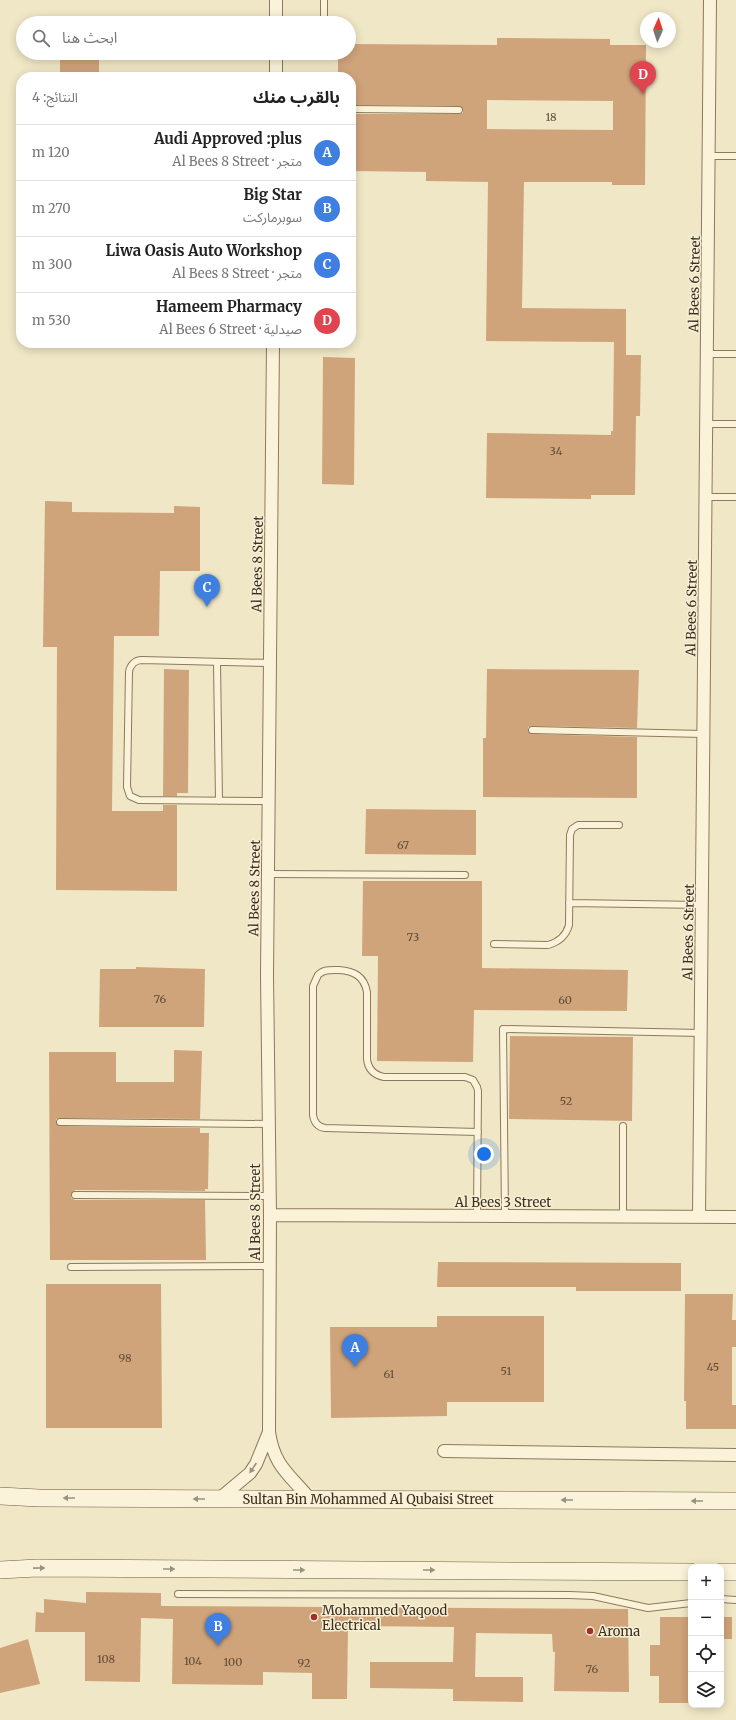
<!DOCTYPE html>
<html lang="ar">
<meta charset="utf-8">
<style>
:root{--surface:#fff;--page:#f6f6f6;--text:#222;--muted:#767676;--line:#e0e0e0;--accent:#9e3028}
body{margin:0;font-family:Merriweather,"Noto Sans Arabic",serif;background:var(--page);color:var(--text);direction:rtl}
.controls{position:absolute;right:12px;bottom:12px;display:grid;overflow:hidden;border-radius:8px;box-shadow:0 2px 10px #0003}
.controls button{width:36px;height:36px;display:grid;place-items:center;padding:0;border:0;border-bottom:1px solid var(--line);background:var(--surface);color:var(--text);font:20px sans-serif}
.compass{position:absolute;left:640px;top:12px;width:36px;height:36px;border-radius:50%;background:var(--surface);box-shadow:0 2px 10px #0003;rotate:3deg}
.you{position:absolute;left:484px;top:1154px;width:14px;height:14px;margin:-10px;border:3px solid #fff;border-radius:50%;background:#1a73e8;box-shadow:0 0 0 6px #1a73e833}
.badge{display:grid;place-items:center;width:26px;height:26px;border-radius:50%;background:var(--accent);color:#fff;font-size:13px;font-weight:700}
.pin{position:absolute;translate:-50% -33px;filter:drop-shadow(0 1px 2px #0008)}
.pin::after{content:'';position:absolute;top:21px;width:14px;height:12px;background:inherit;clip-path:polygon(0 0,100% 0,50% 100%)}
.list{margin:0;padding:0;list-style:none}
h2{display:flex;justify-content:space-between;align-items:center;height:52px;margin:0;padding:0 16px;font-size:17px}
h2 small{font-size:13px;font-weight:400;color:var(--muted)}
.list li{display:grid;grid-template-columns:26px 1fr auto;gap:12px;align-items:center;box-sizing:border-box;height:56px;padding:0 16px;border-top:1px solid var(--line)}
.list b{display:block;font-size:15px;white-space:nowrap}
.list p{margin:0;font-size:13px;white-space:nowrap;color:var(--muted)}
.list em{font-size:13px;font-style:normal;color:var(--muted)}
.icon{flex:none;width:22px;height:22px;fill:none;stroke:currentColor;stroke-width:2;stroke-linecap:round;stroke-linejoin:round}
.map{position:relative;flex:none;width:736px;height:1720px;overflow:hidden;direction:ltr}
.search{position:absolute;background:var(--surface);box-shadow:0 2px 10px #0003;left:16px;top:16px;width:340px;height:44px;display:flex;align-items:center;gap:10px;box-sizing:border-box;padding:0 14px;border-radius:22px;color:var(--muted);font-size:15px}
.panel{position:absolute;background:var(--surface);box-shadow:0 2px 10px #0003;left:16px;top:72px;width:340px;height:276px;border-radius:16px;direction:rtl}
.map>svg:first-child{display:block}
</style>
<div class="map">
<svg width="736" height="1720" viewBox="0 0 736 1720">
<rect width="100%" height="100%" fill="#f0e7c6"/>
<path fill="#d0a47b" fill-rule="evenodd" d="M497 38 610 39V45H646L645 185H612V182H524L522 308 626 309V355H641L640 416H636L635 495H591V499L486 498 487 433 611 435V431H613L614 342 486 341 488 182 426 181V172L351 171V114H459L463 113V110L459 106 351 105V77H338V53H349V44L497 45ZM487 100 613 101V130L487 129Z
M60 53H99V77H60Z
M323 357 355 358 354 485 322 484Z
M45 501 72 502V512L174 513V506L200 507V571H160L159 636H114L112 811H163V805H177V891L56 890 57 647H43Z
M164 669 189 670 188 793H177V796H163Z
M487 669 639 670 637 728 532 726 528 727V730L532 734 637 737V798L483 797V738H486Z
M366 809 476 810V855L365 854Z
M363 881H482V968L628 970 627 1011 474 1010 473 1062 377 1061 378 956H362Z
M136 967 205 969 204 1027H99L100 969H136Z
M510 1036 633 1037 632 1121 509 1119Z
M174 1050 202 1051 200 1119 60 1118 56 1119V1122L60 1126 200 1128V1133H209L208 1189H205V1191L75 1190 71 1195V1198L75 1200H205L206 1260H50L49 1052H116V1082H174Z
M438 1262 681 1263V1291H576V1287H437Z
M46 1284H161L162 1428H46Z
M685 1294H733L732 1320H736V1347H732V1405H736V1429H686V1401H684Z
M437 1316H544V1402H447V1416L331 1418 330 1327H437Z
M86 1592 161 1593V1606L628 1609 629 1692 554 1691 555 1652H553L552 1634 476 1633 475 1677H523V1702L453 1701V1689L370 1688V1662H453L454 1627 352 1626V1628H348L347 1699H312V1673L263 1672V1685L172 1684 173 1619 141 1618 140 1682 85 1681V1632H35L36 1612 44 1613V1599L86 1603Z
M660 1617H691V1703H659V1676H650V1645H660Z
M721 1617H732V1639H721Z
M28 1639 40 1684 0 1693V1648Z"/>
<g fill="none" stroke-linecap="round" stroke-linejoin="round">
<g stroke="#8d795b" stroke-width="8">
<path id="lane" d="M324 16V0
M351 109 459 110
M709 156H736
M707 354H736
M706 424H736
M706 497H736
M217 662 219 801
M532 730 703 734
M269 801 139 800 130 796 127 787 129 672C130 665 135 660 142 660L270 663
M268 874 465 875
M569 903 702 905
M494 944 548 945C559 942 566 936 569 925L570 835 572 829 578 825H619
M60 1122 269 1124
M623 1126V1216
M75 1195 270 1196
M477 1215 478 1091 477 1087 473 1080 465 1077H384C374 1075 368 1069 367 1059V992C364 976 354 971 339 970 331 970 324 969 318 975L313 986V1115C314 1122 318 1127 325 1128L478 1132
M505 1215 503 1029 701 1033
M71 1267 269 1266
M178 1594 570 1595 593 1596 648 1608 691 1603
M721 1599 736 1600"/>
</g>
<g stroke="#8d795b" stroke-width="14">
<path id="street" d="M276 23V0
M276 77V53
M273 343 267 975 270 1215 269 1432C274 1466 289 1474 309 1498
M270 1215 736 1217
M699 1217 710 0
M444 1451 736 1455
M219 1499 250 1473 256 1464 269 1432"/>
</g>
<g stroke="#6e5a3e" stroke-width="18">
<path id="secondary" d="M0 1496 39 1498 736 1501
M0 1570 37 1568 691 1572
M721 1572H736"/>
</g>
<use href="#lane" stroke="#faf3da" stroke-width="6"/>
<use href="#street" stroke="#faf3da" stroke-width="12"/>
<use href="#secondary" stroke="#faf3da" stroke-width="17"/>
</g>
<defs><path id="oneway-solid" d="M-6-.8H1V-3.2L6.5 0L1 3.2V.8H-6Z"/></defs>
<g fill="#9b917c">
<use href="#oneway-solid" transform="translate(253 1468) rotate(124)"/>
<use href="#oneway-solid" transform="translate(69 1498) rotate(-180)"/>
<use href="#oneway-solid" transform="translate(199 1499) rotate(-180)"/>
<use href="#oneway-solid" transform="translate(567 1500) rotate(-180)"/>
<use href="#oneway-solid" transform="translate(697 1501) rotate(-180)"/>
<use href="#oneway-solid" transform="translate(39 1568) rotate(-1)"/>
<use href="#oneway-solid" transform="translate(169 1569)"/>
<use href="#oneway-solid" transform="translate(299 1570)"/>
<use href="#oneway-solid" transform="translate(429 1570)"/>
</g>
<g fill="#9e3028" stroke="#f7f0d6" stroke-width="1.5">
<circle cx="314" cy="1617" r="4"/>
<circle cx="590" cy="1631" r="4"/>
</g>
<g text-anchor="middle" stroke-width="3" stroke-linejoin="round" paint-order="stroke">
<g font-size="11" fill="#614c36">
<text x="551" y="121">18</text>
<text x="556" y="455">34</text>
<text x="403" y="849">67</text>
<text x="413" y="941">73</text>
<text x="160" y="1003">76</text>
<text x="565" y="1004">60</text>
<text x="566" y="1105">52</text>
<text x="125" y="1362">98</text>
<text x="713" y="1371">45</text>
<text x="506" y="1375">51</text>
<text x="389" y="1378">61</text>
<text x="106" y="1663">108</text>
<text x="193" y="1665">104</text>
<text x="233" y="1666">100</text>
<text x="304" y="1667">92</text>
<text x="592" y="1673">76</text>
</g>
<g font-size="13" fill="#3c2f1f" stroke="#f7f0d6">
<text transform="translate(694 284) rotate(-89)" y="5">Al Bees 6 Street</text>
<text transform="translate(257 564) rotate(-89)" y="5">Al Bees 8 Street</text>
<text transform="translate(691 608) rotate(-89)" y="5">Al Bees 6 Street</text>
<text transform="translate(254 888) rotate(-89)" y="5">Al Bees 8 Street</text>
<text transform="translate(688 932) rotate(-89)" y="5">Al Bees 6 Street</text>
<text x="503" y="1207">Al Bees 3 Street</text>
<text transform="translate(255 1212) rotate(-90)" y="5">Al Bees 8 Street</text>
<text x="368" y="1504">Sultan Bin Mohammed Al Qubaisi Street</text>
</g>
<g font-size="13" fill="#3c2f1f" stroke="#f7f0d6" text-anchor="start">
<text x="322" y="1615">Mohammed Yaqood<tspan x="322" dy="15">Electrical</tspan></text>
<text x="598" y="1636">Aroma</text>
</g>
</g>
</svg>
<div class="controls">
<button>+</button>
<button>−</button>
<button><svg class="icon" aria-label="locate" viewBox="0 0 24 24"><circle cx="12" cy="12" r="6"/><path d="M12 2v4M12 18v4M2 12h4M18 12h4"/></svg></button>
<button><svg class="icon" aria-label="layers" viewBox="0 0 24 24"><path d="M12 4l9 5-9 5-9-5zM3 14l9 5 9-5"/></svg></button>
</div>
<svg class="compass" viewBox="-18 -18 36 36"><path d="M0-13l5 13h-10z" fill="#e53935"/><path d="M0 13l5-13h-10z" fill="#767676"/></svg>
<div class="you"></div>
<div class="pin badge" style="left:355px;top:1367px;background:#3f7fe0">A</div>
<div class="pin badge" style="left:218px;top:1646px;background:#3f7fe0">B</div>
<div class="pin badge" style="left:207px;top:607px;background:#3f7fe0">C</div>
<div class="pin badge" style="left:643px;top:94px;background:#e0444e">D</div>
<div class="search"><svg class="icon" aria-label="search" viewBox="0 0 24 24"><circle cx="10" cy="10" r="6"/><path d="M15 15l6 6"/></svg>ابحث هنا</div>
<section class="panel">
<h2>بالقرب منك<small>النتائج: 4</small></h2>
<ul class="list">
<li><span class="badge" style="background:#3f7fe0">A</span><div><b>Audi Approved :plus</b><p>متجر · Al Bees 8 Street</p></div><em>120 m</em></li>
<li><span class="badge" style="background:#3f7fe0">B</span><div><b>Big Star</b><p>سوبرماركت</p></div><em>270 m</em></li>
<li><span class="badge" style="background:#3f7fe0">C</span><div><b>Liwa Oasis Auto Workshop</b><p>متجر · Al Bees 8 Street</p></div><em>300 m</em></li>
<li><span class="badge" style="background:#e0444e">D</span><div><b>Hameem Pharmacy</b><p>صيدلية · Al Bees 6 Street</p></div><em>530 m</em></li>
</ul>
</section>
</div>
